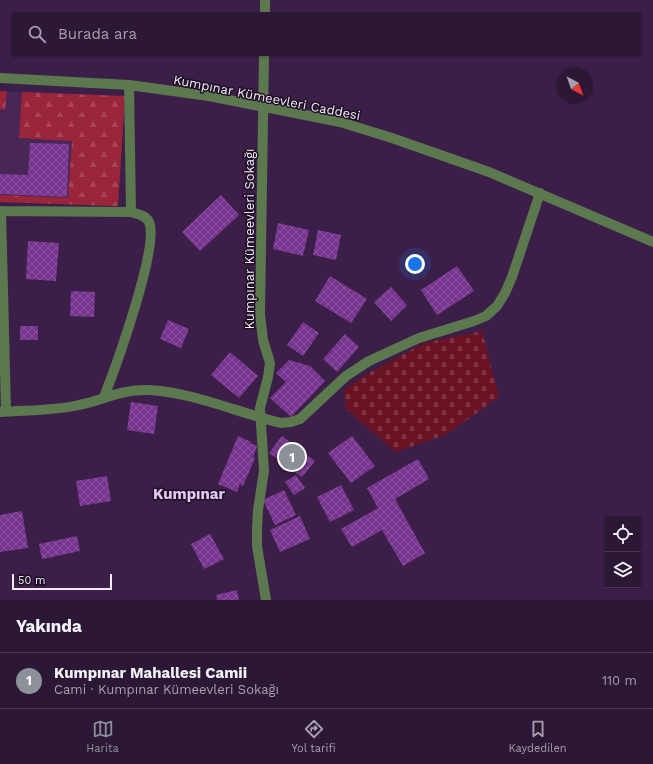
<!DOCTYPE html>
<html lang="tr">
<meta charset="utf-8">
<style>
:root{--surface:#2d1736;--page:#35203e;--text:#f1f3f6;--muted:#a79fad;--line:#483651;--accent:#8c9099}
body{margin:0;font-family:"Work Sans",sans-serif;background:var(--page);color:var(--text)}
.controls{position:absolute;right:12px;bottom:12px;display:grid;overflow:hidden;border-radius:0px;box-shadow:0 1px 3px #0004}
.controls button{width:36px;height:36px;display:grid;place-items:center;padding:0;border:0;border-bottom:1px solid var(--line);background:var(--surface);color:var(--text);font:20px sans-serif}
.compass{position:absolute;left:557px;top:68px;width:36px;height:36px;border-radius:50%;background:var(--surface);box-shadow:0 1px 3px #0004;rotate:139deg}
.scale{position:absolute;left:12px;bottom:10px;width:100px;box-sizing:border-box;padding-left:4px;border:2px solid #f7e9fe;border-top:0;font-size:11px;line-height:14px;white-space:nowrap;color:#f7e9fe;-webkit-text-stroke:3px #1c1022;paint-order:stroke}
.you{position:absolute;left:415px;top:264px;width:14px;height:14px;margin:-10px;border:3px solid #fff;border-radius:50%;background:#1a73e8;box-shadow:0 0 0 6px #1a73e833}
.badge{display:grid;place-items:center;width:26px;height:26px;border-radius:50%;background:var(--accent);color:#fff;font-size:13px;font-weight:700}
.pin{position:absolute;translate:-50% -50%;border:2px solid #fff;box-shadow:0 1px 4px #0006}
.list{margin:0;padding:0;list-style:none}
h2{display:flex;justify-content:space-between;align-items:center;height:52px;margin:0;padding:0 16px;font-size:17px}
h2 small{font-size:13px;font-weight:400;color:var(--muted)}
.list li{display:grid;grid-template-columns:26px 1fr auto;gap:12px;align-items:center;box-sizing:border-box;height:56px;padding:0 16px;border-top:1px solid var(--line)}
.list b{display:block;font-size:15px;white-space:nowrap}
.list p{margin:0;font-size:13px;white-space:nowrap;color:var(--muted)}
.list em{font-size:13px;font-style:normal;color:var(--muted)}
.icon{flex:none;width:22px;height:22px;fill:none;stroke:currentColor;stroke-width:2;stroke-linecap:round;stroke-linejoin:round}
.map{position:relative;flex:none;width:653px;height:600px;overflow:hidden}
.search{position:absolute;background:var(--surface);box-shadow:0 1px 3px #0004;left:12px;right:12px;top:12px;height:44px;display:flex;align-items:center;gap:10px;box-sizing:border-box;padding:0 14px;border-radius:0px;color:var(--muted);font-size:15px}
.sheet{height:108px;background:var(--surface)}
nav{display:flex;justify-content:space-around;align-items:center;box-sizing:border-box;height:56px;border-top:1px solid var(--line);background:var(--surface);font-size:11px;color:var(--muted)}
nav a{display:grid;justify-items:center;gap:2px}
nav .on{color:var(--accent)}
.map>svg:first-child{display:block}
</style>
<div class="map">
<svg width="653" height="600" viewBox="0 0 653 600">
<defs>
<pattern id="forest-firs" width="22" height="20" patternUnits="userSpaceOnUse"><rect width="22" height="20" fill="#9a243a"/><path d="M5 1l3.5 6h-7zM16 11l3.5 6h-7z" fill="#a94458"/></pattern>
<pattern id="cemetery-stones" width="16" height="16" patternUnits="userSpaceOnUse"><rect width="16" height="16" fill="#6a1324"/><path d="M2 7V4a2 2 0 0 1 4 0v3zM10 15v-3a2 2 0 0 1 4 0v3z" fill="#803545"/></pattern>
<pattern id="building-cross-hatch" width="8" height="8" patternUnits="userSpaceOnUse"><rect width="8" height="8" fill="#77358f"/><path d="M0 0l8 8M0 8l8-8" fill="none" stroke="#8b52a0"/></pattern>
</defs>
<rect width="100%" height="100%" fill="#3c1f48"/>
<path fill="#482655" d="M0 91 125 96 118 206 0 202Z"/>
<path fill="url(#forest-firs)" d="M0 91H7L5 110 0 109Z
M22 92 125 96 118 206 0 202V195L68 198 72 141 19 138Z"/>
<path fill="url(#cemetery-stones)" d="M482 331 499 397 447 434 396 452 346 409 344 390 367 374 424 343Z"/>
<path fill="url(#building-cross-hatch)" d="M30 143 69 144 67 197 0 194V174L28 175Z
M221 195 239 215 200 251 182 232Z
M278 223 309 230 303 256 273 249Z
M318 230 341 235 336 260 313 255Z
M28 241 59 243 56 281 26 279Z
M457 266 474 291 437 315 421 290Z
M330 276 367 299 351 323 315 301Z
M391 287 407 305 391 321 374 302Z
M71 291 95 292 94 317 70 316Z
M168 320 189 329 181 348 160 339Z
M303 322 319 333 303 356 287 345Z
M20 326H38V340H20Z
M345 334 359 347 337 372 323 359Z
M230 352 258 376 239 398 211 375Z
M289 360 310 366 325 381 291 417 270 398 286 382 276 373Z
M131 402 158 406 154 434 127 430Z
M238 436 251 442 250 443 257 446 253 458H255L243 486 240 484 237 492 218 484Z
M282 436 315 461 302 477 269 453Z
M352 436 375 466 351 483 328 453Z
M418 459 429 479 395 499 425 553 403 566 382 530 352 547 341 529 378 508 367 488Z
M296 475 305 488 294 495 285 482Z
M107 476 111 501 80 506 76 481Z
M341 485 354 510 330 522 317 497Z
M284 490 296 515 275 525 263 500Z
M22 511 28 548 0 552V515Z
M300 516 310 539 280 552 270 530Z
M210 534 224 559 204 569 191 544Z
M77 536 80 551 42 559 39 544Z
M237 590 239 600H217L216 595Z"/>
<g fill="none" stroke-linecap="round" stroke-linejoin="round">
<path stroke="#5c784f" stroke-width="10" d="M265 13V0
M264 55 260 314 263 340 270 363 268 377 260 408 264 471 258 510 257 528V546L266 600
M0 78 129 85 209 96 340 122 392 138 489 172 653 242
M129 85 131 212
M0 211 131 212C137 214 146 215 149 222 160 245 115 369 104 397
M1 211 6 411
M0 412C26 410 53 411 79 405 104 400 121 389 149 390 192 392 239 413 281 423L291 422 300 419 346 376 369 361 419 338 474 321 486 316 497 306 505 293 512 277 540 193"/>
</g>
<g text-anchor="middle" stroke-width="3" stroke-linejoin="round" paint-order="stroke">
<g font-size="13" fill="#f7e9fe" stroke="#1c1022">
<text transform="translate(267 97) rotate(11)" y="5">Kumpınar Kümeevleri Caddesi</text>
<text transform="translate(249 239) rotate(-90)" y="5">Kumpınar Kümeevleri Sokağı</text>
</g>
<g font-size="15" font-weight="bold" fill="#e7c4f6" stroke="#1c1022">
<text x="189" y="499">Kumpınar</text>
</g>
</g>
</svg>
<div class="controls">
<button><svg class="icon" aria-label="locate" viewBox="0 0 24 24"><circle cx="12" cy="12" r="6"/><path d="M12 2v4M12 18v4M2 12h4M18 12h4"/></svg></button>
<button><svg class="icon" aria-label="layers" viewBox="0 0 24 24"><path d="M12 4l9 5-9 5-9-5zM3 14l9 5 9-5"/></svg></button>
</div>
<svg class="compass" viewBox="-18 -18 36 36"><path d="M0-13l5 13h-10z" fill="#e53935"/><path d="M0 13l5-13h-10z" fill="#a79fad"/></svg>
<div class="scale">50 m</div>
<div class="you"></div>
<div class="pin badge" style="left:292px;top:457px">1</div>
<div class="search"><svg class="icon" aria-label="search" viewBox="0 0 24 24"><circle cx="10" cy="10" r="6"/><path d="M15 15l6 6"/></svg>Burada ara</div>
</div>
<section class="sheet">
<h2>Yakında<small></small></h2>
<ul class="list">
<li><span class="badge">1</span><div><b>Kumpınar Mahallesi Camii</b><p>Cami · Kumpınar Kümeevleri Sokağı</p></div><em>110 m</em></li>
</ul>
</section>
<nav>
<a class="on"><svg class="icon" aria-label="map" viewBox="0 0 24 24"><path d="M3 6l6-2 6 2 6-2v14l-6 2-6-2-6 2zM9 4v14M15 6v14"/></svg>Harita</a>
<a><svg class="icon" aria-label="directions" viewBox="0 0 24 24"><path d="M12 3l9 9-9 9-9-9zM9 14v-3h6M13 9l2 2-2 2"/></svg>Yol tarifi</a>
<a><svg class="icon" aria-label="saved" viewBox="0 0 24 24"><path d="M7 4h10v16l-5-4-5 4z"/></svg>Kaydedilen</a>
</nav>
